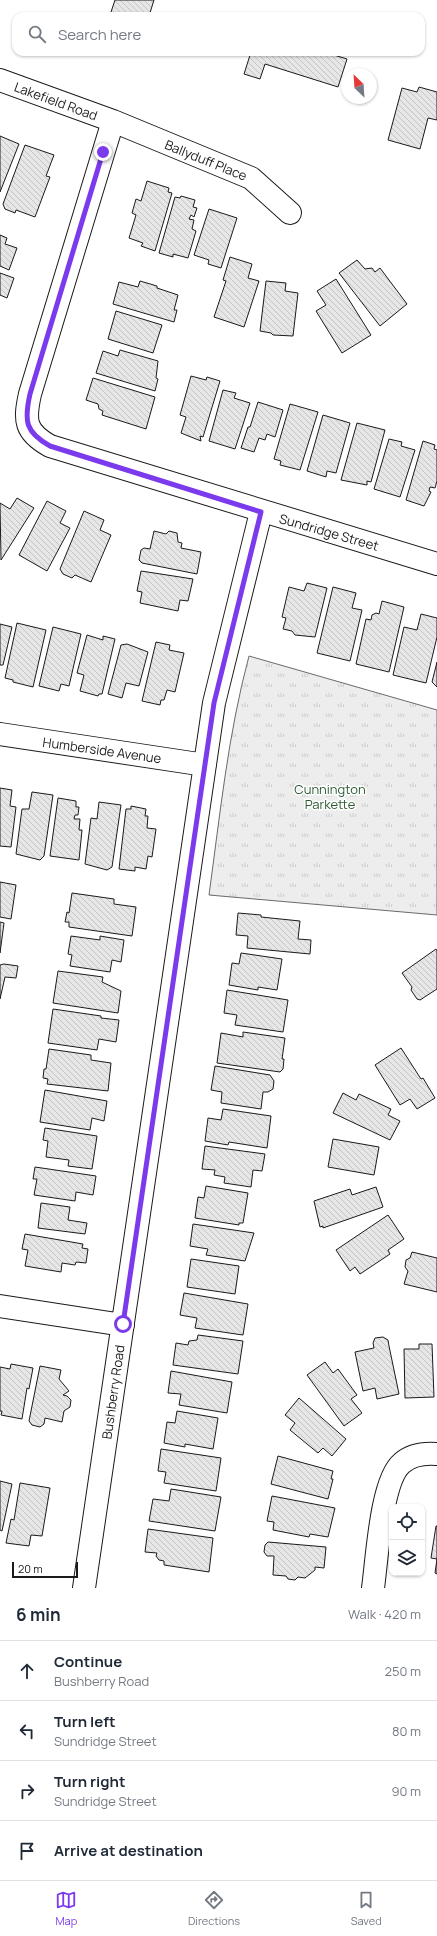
<!DOCTYPE html>
<meta charset="utf-8">
<style>
:root{--surface:#fff;--page:#f6f6f7;--text:#1f2937;--muted:#747a83;--line:#e0e1e3;--accent:#7c3aed}
body{margin:0;font-family:Manrope,sans-serif;background:var(--page);color:var(--text)}
.controls{position:absolute;right:12px;bottom:12px;display:grid;overflow:hidden;border-radius:8px;box-shadow:0 1px 3px #0004}
.controls button{width:36px;height:36px;display:grid;place-items:center;padding:0;border:0;border-bottom:1px solid var(--line);background:var(--surface);color:var(--text);font:20px sans-serif}
.compass{position:absolute;left:341px;top:68px;width:36px;height:36px;border-radius:50%;background:var(--surface);box-shadow:0 1px 3px #0004;rotate:335deg}
.scale{position:absolute;left:12px;bottom:10px;width:66px;box-sizing:border-box;padding-left:4px;border:2px solid #1a1a1a;border-top:0;font-size:11px;line-height:14px;white-space:nowrap;color:#1a1a1a;-webkit-text-stroke:3px #fff;paint-order:stroke}
.stop{position:absolute;width:12px;height:12px;margin:-9px;border:3px solid #7c3aed;border-radius:50%;background:#fff}
.stop.end{background:#7c3aed;border-color:#fff;box-shadow:0 1px 4px #0008}
.list{margin:0;padding:0;list-style:none}
h2{display:flex;justify-content:space-between;align-items:center;height:52px;margin:0;padding:0 16px;font-size:17px}
h2 small{font-size:13px;font-weight:400;color:var(--muted)}
.list li{display:grid;grid-template-columns:26px 1fr auto;gap:12px;align-items:center;box-sizing:border-box;height:60px;padding:0 16px;border-top:1px solid var(--line)}
.list b{display:block;font-size:15px;white-space:nowrap}
.list p{margin:0;font-size:13px;white-space:nowrap;color:var(--muted)}
.list em{font-size:13px;font-style:normal;color:var(--muted)}
.icon{flex:none;width:22px;height:22px;fill:none;stroke:currentColor;stroke-width:2;stroke-linecap:round;stroke-linejoin:round}
.map{position:relative;flex:none;width:437px;height:1588px;overflow:hidden}
.search{position:absolute;background:var(--surface);box-shadow:0 1px 3px #0004;left:12px;right:12px;top:12px;height:44px;display:flex;align-items:center;gap:10px;box-sizing:border-box;padding:0 14px;border-radius:12px;color:var(--muted);font-size:15px}
.sheet{height:292px;background:var(--surface)}
nav{display:flex;justify-content:space-around;align-items:center;box-sizing:border-box;height:56px;border-top:1px solid var(--line);background:var(--surface);font-size:11px;color:var(--muted)}
nav a{display:grid;justify-items:center;gap:2px}
nav .on{color:var(--accent)}
.map>svg:first-child{display:block}
</style>
<div class="map">
<svg width="437" height="1588" viewBox="0 0 437 1588">
<defs>
<pattern id="park-tufts" width="24" height="20" patternUnits="userSpaceOnUse"><rect width="24" height="20" fill="#ededed"/><path d="M3 7l-1-3M5 7V3M7 7l1-3M15 17l-1-3M17 17v-4M19 17l1-3" fill="none" stroke="#cbcbcb"/></pattern>
<pattern id="building-back-hatch" width="6" height="6" patternUnits="userSpaceOnUse"><rect width="6" height="6" fill="#e6e6e6"/><path d="M-1 5l2 2M0 0l6 6M5-1l2 2" fill="none" stroke="#c5c5c5"/></pattern>
</defs>
<rect width="100%" height="100%" fill="#fff"/>
<path fill="url(#park-tufts)" stroke="#6a6a6a" d="M249 656 437 710V915L209 895C220 815 228 734 249 656Z"/>
<path fill="url(#building-back-hatch)" stroke="#1a1a1a" d="M115 0H154L149 16H114L110 15Z
M251 52H324L347 59 338 87 265 64 260 79 244 74Z
M419 87 437 92V120L428 118 420 149 388 140 402 88 417 92Z
M0 136 19 144 0 192Z
M25 145 54 155 46 176 50 177 35 217 16 210 15 213 5 209 3 204Z
M147 181 169 188 168 192 172 193 155 251 141 246 143 243 129 238 136 215 132 213 136 199 141 201Z
M181 196 195 200 193 207 197 208 194 217 191 215 189 219 194 220 192 229 196 231 188 258 173 254V257L159 253 175 197 180 198Z
M209 209 237 218 221 268 208 264 209 260 194 255Z
M0 235 7 238 5 244 17 248 9 270 0 266Z
M230 257 252 264 248 278 259 281 244 327 214 317 226 281 223 280Z
M357 260 365 269 372 268 375 272 380 268 407 304 380 326 339 273Z
M0 273 14 278 7 298 0 295Z
M336 279 371 335 342 353 316 311 326 305 317 291Z
M140 281 157 286V288L178 295 174 310H177L174 322 113 304 119 282 138 287Z
M266 281 286 283 285 291 298 293 293 336 273 335 271 333 260 331Z
M116 311 162 325 153 353 108 339Z
M120 350 158 361 156 378 158 379 155 391 96 373 103 351 118 356Z
M191 376 206 380 207 377 220 381 203 437 200 436 201 441 181 433 186 417 180 415Z
M93 378 155 397 146 429 102 415 103 411 99 409 98 404 86 400Z
M223 390 236 393 234 398 250 403 235 449 209 441Z
M258 402 283 410 275 437 267 434 265 440 259 438 254 452 241 448 248 427H250Z
M290 404 318 412 300 470 280 465 281 461 274 459Z
M323 415 350 423 336 473 327 471 326 477 307 471Z
M357 423 385 430 371 482 367 481V485L341 480Z
M389 439 402 442 401 446 415 450 400 497 374 489Z
M423 441 435 445 434 449 437 450V481L435 488 430 487 429 491 431 492 424 506 406 500Z
M17 498 34 508 1 560 0 503 10 509Z
M47 501 66 511 60 523 70 528 47 571 19 555Z
M84 511 104 520 100 530 111 535 91 582 75 575 72 578 63 574 60 569Z
M154 531 166 534 169 531 177 533 178 542 182 543 181 548 201 552 197 574 142 563 139 560 141 550 144 548 150 549Z
M141 571 193 579 188 601 180 600 178 611 140 603 142 592 137 591Z
M307 583 327 588 315 637 295 635 292 631 283 629 286 618 282 617 289 587 304 591Z
M333 587 356 593 352 608 362 610 350 661 317 653Z
M382 601 404 607 389 672 356 664 366 619 371 620 372 615 376 613 379 614Z
M421 614 437 618V637L426 683 393 675 404 627 417 630Z
M17 623 46 630 33 687 13 682V680L5 678Z
M0 624 12 627 3 665H0Z
M53 627 81 634 69 686 61 684 59 691 39 686Z
M87 635 103 640V636L115 639 102 694H99L98 696 80 691 84 675 77 673Z
M156 642 170 645 169 650 184 653 175 692 167 690 164 700H161L160 705 142 701Z
M127 644 148 652 139 686 126 683 122 698 108 694 121 645Z
M437 662V687L432 682Z
M0 788 12 790 10 806 16 807 11 847 0 846Z
M32 792 53 795 44 856 40 860 16 854 22 809H29Z
M58 798 76 801V807H79L78 815H75L74 819H80L79 830H82L79 860 50 856Z
M99 802 121 805 112 867 107 870 85 864 91 818 97 819Z
M131 806 146 809 145 816H148L147 828 156 829 152 857 148 856 146 869 135 867V871L119 869 126 809H131Z
M0 882 16 885 11 919 0 917Z
M72 893 114 899V904L136 907 132 936 69 927V922H65L67 912 69 913Z
M238 913 261 915V917L300 921 298 939 311 940 310 954 247 948 248 936 236 935Z
M0 922 4 923 0 953Z
M71 936 100 940V936L124 940 121 962 112 960 110 972 70 966 72 955 68 954Z
M436 949 437 951V989L420 1000 417 999 411 990 412 987 402 973Z
M241 953 282 959 277 990 258 987V990L229 985 232 963 239 964Z
M4 964 18 966 16 978 5 977 0 999V965Z
M58 971 103 977 102 982 121 991 118 1013 53 1003Z
M227 990 288 1000 283 1032 235 1025 237 1015 224 1013Z
M53 1009 101 1016V1018L119 1020 116 1042 99 1039 97 1050 48 1043Z
M243 1032 285 1038 282 1059H284L283 1069 280 1072 217 1063 221 1033 243 1037Z
M401 1048 421 1079 423 1078 435 1098 417 1109 410 1099 400 1105 375 1065Z
M49 1049 91 1055V1060L111 1063 108 1091 47 1084 48 1079 43 1078 44 1069H46Z
M215 1066 270 1075 274 1081 273 1089 268 1092H263L261 1109 221 1103 222 1092 211 1090Z
M45 1090 107 1101 104 1121 92 1118 90 1130 40 1122Z
M343 1093 356 1100 359 1094 391 1109 388 1115 400 1121 390 1140 333 1113Z
M223 1109 271 1116 267 1148 229 1142 228 1145 205 1141 208 1118 221 1120Z
M45 1128 97 1136 92 1169 68 1166 69 1160 46 1157 48 1141 43 1140Z
M333 1139 379 1147 374 1175 328 1167Z
M205 1146 265 1154 262 1171 253 1170 251 1187 224 1183 225 1177 214 1175 215 1170 202 1169Z
M35 1167 96 1176 93 1195 76 1192 75 1201 34 1195 37 1179H33Z
M206 1186 248 1193 243 1223H239V1225L195 1218 198 1197 204 1198Z
M376 1187 383 1207 323 1228V1226L320 1227 314 1201 350 1189 352 1195Z
M41 1203 70 1207 68 1220 87 1223 85 1234 38 1228Z
M388 1215 404 1239 388 1250 390 1254 360 1274 355 1267 350 1271 336 1250Z
M193 1224 254 1233 245 1261 206 1255 208 1249 190 1246Z
M25 1234 83 1244 82 1248 88 1249 86 1263 76 1262 75 1265 62 1263 61 1272 25 1266 28 1250 22 1249Z
M412 1252 437 1258V1292L404 1284 408 1271 405 1267 406 1260 410 1258Z
M191 1259 239 1266 235 1294 187 1287Z
M184 1293 248 1304 243 1335 195 1328 197 1318 180 1315Z
M198 1335 243 1341 238 1374 173 1365 176 1343 188 1345 189 1341 197 1340Z
M383 1337 388 1340 389 1346 399 1394 377 1399 375 1388 363 1391 355 1352 374 1348 373 1343 375 1338Z
M419 1344H432L434 1397 405 1398 404 1349H419Z
M325 1362 333 1373 338 1369 357 1395 351 1399 362 1413 344 1426 307 1375Z
M11 1364 33 1368 29 1389 27 1388 22 1419 1 1415 2 1411H0V1367L10 1369Z
M40 1366 61 1370 59 1379 69 1391 63 1395 67 1396 71 1400 70 1407 64 1411 62 1422 45 1418 44 1424 40 1427 32 1425 29 1421Z
M171 1371 232 1382 227 1413 179 1405 181 1394 168 1393Z
M299 1398 346 1439 332 1456 323 1448 318 1453 290 1430 295 1423 285 1415Z
M177 1411 218 1418 213 1449 185 1444V1447L164 1443 167 1422 175 1423Z
M161 1449 221 1458 216 1491 164 1483 166 1472 158 1471Z
M278 1456 333 1471 331 1479H333L328 1499 271 1484Z
M0 1481 12 1484 2 1531 0 1530Z
M20 1483 50 1488 42 1536 31 1535 29 1546 6 1543 11 1519 14 1520Z
M171 1489 221 1497 215 1531 149 1521 153 1499 169 1501Z
M272 1496 335 1508 328 1537 310 1534 309 1537 273 1530 274 1522 267 1521Z
M436 1526H437V1574L435 1573 437 1559 431 1558Z
M148 1529 213 1538 209 1572 164 1565V1561L159 1560 156 1556 157 1553 145 1552Z
M268 1542 326 1547 324 1568 315 1567V1570L305 1578 298 1577 295 1580 288 1579 286 1576 273 1575 274 1556H267L264 1552 265 1545Z"/>
<g fill="none" stroke-linecap="round" stroke-linejoin="round">
<g stroke="#1a1a1a" stroke-width="24">
<path id="minor" d="M0 80 113 121 251 178 290 213
M113 121 30 394C24 421 25 432 50 446L437 564
M0 734 205 765
M0 1306 123 1325
M84 1588 214 703 261 512
M373 1588C377 1560 381 1480 402 1463 411 1455 425 1453 437 1454"/>
</g>
<use href="#minor" stroke="#fff" stroke-width="22"/>
</g>
<g fill="none" stroke-linecap="round" stroke-linejoin="round">
<path stroke="#7c3aed" stroke-width="5" d="M103 152 30 394C24 421 25 432 50 446L261 512 214 703 123 1324"/>
</g>
<g text-anchor="middle" stroke-width="3" stroke-linejoin="round" paint-order="stroke">
<g font-size="13" fill="#1a1a1a" stroke="#fff">
<text transform="translate(56 101) rotate(20)" y="5">Lakefield Road</text>
<text transform="translate(206 160) rotate(22)" y="5">Ballyduff Place</text>
<text transform="translate(329 532) rotate(16)" y="5">Sundridge Street</text>
<text transform="translate(102 750) rotate(8)" y="5">Humberside Avenue</text>
<text transform="translate(113 1392) rotate(-82)" y="5">Bushberry Road</text>
</g>
<g font-size="13" fill="#2b5a34" stroke="#fff">
<text x="330" y="794">Cunnington<tspan x="330" dy="15">Parkette</tspan></text>
</g>
</g>
</svg>
<div class="controls">
<button><svg class="icon" aria-label="locate" viewBox="0 0 24 24"><circle cx="12" cy="12" r="6"/><path d="M12 2v4M12 18v4M2 12h4M18 12h4"/></svg></button>
<button><svg class="icon" aria-label="layers" viewBox="0 0 24 24"><path d="M12 4l9 5-9 5-9-5zM3 14l9 5 9-5"/></svg></button>
</div>
<svg class="compass" viewBox="-18 -18 36 36"><path d="M0-13l5 13h-10z" fill="#e53935"/><path d="M0 13l5-13h-10z" fill="#747a83"/></svg>
<div class="scale">20 m</div>
<div class="stop" style="left:123px;top:1324px"></div>
<div class="stop end" style="left:103px;top:152px"></div>
<div class="search"><svg class="icon" aria-label="search" viewBox="0 0 24 24"><circle cx="10" cy="10" r="6"/><path d="M15 15l6 6"/></svg>Search here</div>
</div>
<section class="sheet">
<h2>6 min<small>Walk · 420 m</small></h2>
<ul class="list">
<li><svg class="icon" aria-label="ahead" viewBox="0 0 24 24"><path d="M12 20V5M6 11l6-6 6 6"/></svg><div><b>Continue</b><p>Bushberry Road</p></div><em>250 m</em></li>
<li><svg class="icon" aria-label="left" viewBox="0 0 24 24"><path d="M17 20v-9H6M10 6l-5 5 5 5"/></svg><div><b>Turn left</b><p>Sundridge Street</p></div><em>80 m</em></li>
<li><svg class="icon" aria-label="right" viewBox="0 0 24 24"><path d="M7 20v-9h11M14 6l5 5-5 5"/></svg><div><b>Turn right</b><p>Sundridge Street</p></div><em>90 m</em></li>
<li><svg class="icon" aria-label="arrive" viewBox="0 0 24 24"><path d="M6 21V4h12l-3 4 3 4H6"/></svg><div><b>Arrive at destination</b></div></li>
</ul>
</section>
<nav>
<a class="on"><svg class="icon" aria-label="map" viewBox="0 0 24 24"><path d="M3 6l6-2 6 2 6-2v14l-6 2-6-2-6 2zM9 4v14M15 6v14"/></svg>Map</a>
<a><svg class="icon" aria-label="directions" viewBox="0 0 24 24"><path d="M12 3l9 9-9 9-9-9zM9 14v-3h6M13 9l2 2-2 2"/></svg>Directions</a>
<a><svg class="icon" aria-label="saved" viewBox="0 0 24 24"><path d="M7 4h10v16l-5-4-5 4z"/></svg>Saved</a>
</nav>
